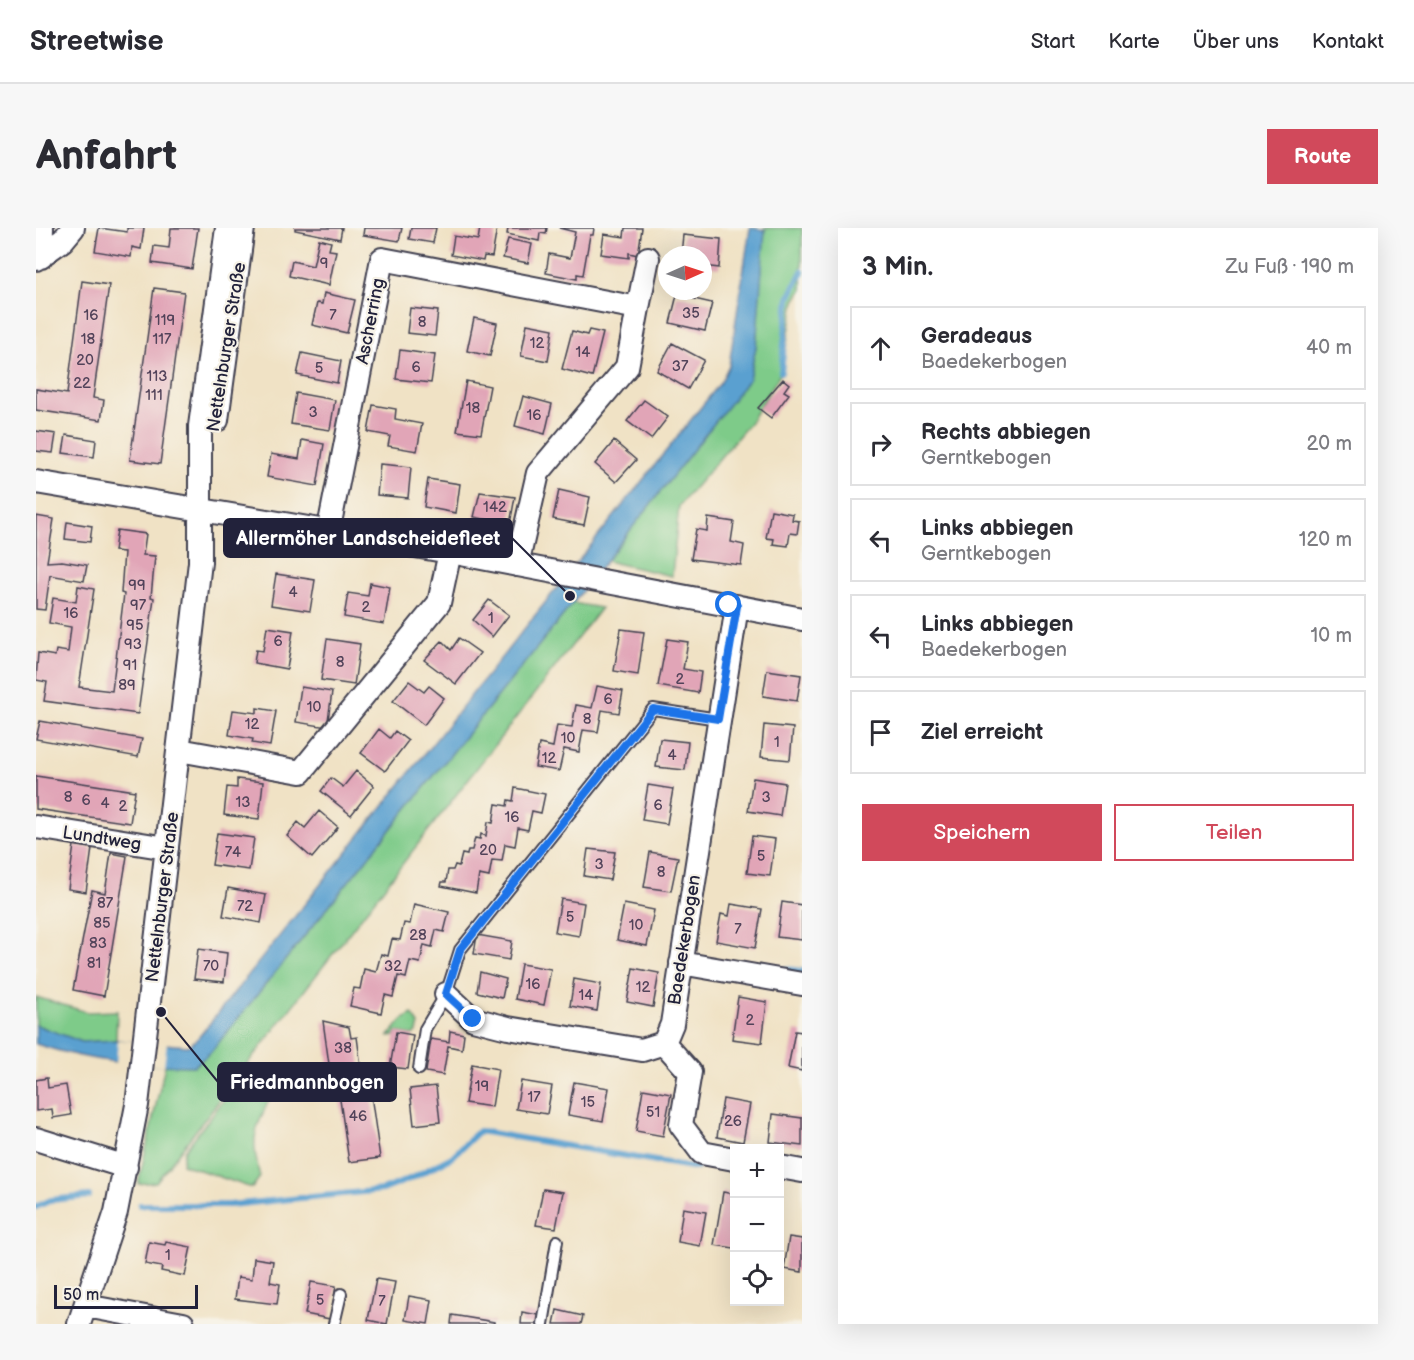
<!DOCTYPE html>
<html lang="de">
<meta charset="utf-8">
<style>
:root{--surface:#fff;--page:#f7f7f7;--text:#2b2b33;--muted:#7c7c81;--line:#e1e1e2;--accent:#d1495b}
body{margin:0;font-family:"Balsamiq Sans",sans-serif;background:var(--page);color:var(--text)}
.controls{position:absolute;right:18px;bottom:18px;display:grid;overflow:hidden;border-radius:0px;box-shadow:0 6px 24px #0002}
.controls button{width:54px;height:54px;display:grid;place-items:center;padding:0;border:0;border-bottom:2px solid var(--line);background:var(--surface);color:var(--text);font:30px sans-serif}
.compass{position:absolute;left:622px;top:18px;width:54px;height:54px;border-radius:50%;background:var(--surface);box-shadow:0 6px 24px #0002;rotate:87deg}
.scale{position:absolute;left:18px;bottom:15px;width:144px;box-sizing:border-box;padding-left:6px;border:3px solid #22223b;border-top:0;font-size:16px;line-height:21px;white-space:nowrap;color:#22223b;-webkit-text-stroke:4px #f7f3e8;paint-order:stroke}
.stop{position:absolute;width:18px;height:18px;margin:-14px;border:4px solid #1a73e8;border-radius:50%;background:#fff}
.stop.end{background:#1a73e8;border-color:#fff;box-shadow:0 2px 6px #0008}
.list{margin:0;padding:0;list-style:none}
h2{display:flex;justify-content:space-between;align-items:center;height:78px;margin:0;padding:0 24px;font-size:26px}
h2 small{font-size:20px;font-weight:400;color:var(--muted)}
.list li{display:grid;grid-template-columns:39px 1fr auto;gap:18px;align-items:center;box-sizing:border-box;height:84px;margin:0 12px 12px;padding:0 12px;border:2px solid var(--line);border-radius:0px}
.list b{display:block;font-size:22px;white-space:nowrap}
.list p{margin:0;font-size:20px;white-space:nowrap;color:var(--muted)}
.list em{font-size:20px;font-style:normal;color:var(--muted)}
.actions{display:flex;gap:12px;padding:18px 24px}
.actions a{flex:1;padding:14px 0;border:2px solid var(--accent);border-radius:0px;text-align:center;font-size:21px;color:var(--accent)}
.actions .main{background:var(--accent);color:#fff}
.icon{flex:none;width:33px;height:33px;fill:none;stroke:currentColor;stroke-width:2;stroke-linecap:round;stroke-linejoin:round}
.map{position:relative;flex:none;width:766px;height:1096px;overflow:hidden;border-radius:0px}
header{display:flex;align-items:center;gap:36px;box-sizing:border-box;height:84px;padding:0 30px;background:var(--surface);border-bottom:2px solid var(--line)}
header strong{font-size:28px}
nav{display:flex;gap:33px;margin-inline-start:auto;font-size:21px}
.intro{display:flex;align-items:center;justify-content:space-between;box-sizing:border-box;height:144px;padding:0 36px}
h1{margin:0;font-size:42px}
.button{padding:15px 27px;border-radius:0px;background:var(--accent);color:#fff;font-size:21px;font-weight:700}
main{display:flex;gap:36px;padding:0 36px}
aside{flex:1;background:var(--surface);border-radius:0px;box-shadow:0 6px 24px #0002}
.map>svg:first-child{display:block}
</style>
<header>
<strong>Streetwise</strong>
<nav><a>Start</a><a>Karte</a><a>Über uns</a><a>Kontakt</a></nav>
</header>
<div class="intro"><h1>Anfahrt</h1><a class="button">Route</a></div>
<main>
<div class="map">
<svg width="766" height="1096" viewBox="0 0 766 1096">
<rect width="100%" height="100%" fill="#f7f3e8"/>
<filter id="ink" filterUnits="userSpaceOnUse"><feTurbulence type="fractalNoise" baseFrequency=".0167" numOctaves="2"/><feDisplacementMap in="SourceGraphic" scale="12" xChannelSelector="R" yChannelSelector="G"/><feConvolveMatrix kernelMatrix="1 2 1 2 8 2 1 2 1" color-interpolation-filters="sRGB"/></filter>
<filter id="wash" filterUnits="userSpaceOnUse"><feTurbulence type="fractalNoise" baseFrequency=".008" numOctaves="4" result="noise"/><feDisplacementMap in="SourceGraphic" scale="24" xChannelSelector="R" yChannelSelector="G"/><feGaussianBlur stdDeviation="1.35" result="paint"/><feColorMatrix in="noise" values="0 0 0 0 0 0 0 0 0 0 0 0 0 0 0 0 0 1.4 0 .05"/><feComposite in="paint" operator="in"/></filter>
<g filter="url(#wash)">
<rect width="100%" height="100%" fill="#f0e2c5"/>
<path fill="#7ecb89" stroke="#507662" stroke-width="1.5" d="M728 0H766V62L759 73 745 145 712 197 643 278 636 348 570 333 713 151 720 119Z
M537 375 565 380 120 954 102 956 129 837 158 838 175 824Z
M0 769 51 784 81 783 80 812 46 814 0 797Z
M376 786 383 796 381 804 377 807 360 804 359 808H353L366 792Z
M204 851 233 872C217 905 215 913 224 949L216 960 146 936 148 923Z"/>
<path fill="#5aa0d0" stroke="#3e6186" stroke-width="1.5" d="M714 0 729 2 720 119 713 151 537 375 175 824 158 838C97 837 58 835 0 816V797L46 814 80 812 152 818 162 810 685 154 693 137Z"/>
<path fill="#f0e2c5" d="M82 812 131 814 128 838 80 836Z"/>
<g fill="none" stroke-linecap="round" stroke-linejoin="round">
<path stroke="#5aa0d0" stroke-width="6" d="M745 144 753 70 766 43
M750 741 766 743
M104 977H193L347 962 378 949 416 929 443 903 661 940
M0 979 15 972 53 968"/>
</g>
<g id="blocks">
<path fill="#e1a5b7" d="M63 0 91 4V0H108L105 21 96 19 95 29 59 23Z
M135 0H162L156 41 116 35 118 18 133 20Z
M259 0H306L304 11 259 2Z
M328 0H366L363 13 327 7Z
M375 0H400L397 15 373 11Z
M444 0H461L456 29 448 28 447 33 415 27 418 8 442 12Z
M472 0H511L510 6 504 5 503 13 471 6Z
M523 0H558L557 7H554L547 47 541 46V51L510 45 513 26 534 30 539 4Z
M589 0H606L602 27 593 25V30L565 26 568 6 588 9Z
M647 7 685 11 683 40 667 38V27H645Z
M283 11 295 14 293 22 300 23 293 57 253 48 256 33 277 38Z
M472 11 496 16 492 35 467 30Z
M46 53 73 57 57 170 68 172 65 192 0 182V161L31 166Z
M118 60 148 64 124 236 94 232Z
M288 65 319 72 311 105 276 97 281 75 286 76Z
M641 67 676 75 669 103 634 95Z
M374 80 402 83 399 108 371 105Z
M438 90 461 95 454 128 431 123Z
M491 96 517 101 512 133 485 128Z
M553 102 567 105 556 149 526 141 536 103 551 107Z
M636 115 668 132 652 161 621 143Z
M364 122 399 127 395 155 360 151Z
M266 125 305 133 301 155 261 147Z
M747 151 753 156 748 163 753 166 735 190 722 180Z
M430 153 454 158 445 206 421 203Z
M260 165 299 172 294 202 255 196Z
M487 168 516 176 509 206 479 198Z
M608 172 632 189 615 211 591 193Z
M337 177 360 181 359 191 386 196 381 223 352 218 354 208 332 204Z
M0 203 20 206 17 225 0 223Z
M30 207 60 212 58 229 27 225Z
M266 212 288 216 281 258 231 249 235 226 263 231Z
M578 213 600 232 580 254 559 236Z
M344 236 375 239 372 270 341 267Z
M392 251 424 256 420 285 388 279Z
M523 262 554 269 548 297 517 291Z
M444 264 479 269 474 296 438 289Z
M735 282 757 286 756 292 763 293 761 306 754 305 752 318 737 316 738 311 730 310Z
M0 288 18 291 11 334 26 333 51 337 48 353 14 347 9 382 0 381Z
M672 290 698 294 695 314 708 317 705 337 655 331 660 301 671 303Z
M31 294 56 298 54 314 29 311Z
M81 302 110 306 107 327 119 328 115 369 118 370 102 486 8 473 11 454 0 452 2 425 19 428 20 422 32 424 35 399 13 395 17 370 40 374 42 358 58 361 43 459 76 463 88 366 85 365 88 324 78 323Z
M240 346 279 352 274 383 235 377Z
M334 355 354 359 348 396 308 389 312 365 332 368Z
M453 372 473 387 456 409 437 392Z
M231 399 257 403 251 441 218 435 220 422 227 423Z
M585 401 608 404 602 447 578 443Z
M423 410 444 425 420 456 388 432 406 413 415 422Z
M291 411 324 416 318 457 285 452Z
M631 411 652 414 647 441 665 444 662 465 622 458Z
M731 442 765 447 761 473 727 468Z
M373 453 388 464 393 458 408 470 388 497 357 473Z
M561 458 587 463 583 485 566 482 562 504 547 502 543 524 528 521 523 543 499 539 503 516 517 519 521 497 536 499 540 477 556 480Z
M265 459 296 464 291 499 260 494Z
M221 480 240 483 234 518 216 515 217 511 193 507 197 482 221 485Z
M4 493 106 511 102 529 0 511Z
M728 497 757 500 754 532 725 529Z
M343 501 354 510 359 503 372 513 349 543 325 525Z
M624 511 652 514 649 542 620 539Z
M320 543 338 558 315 587 285 563 295 550 307 559Z
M0 548 99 563 94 595 0 581Z
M717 550 749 555 744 588 712 583Z
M201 551 227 554 223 591 188 587 191 559 201 560Z
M612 557 637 561 631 596 606 592Z
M479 560 509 566 505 585 496 583 492 602 482 600 479 618 469 616 466 633 456 632 453 649 443 647 440 665 405 658 406 654H410L412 642H417L419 637 423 638 426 626 431 627 432 622H436L439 610 444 611 445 606 450 608 452 594 457 595 460 576 471 578 472 572 477 573Z
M283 583 302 599 276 630 251 608 262 594 269 600Z
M181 605 218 610 213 642 176 637Z
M716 608 739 611 734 648 711 645Z
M38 617 56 620 50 664 32 661Z
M552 621 579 624 574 652 548 648Z
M614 624 642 629 635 663 608 659Z
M75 625 91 628 68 768 37 762 56 662 69 665Z
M192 660 230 667 225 695 187 688Z
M525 671 548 675 543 708 519 704Z
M746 674 766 677V712L741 709Z
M378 676 413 684 408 704 400 702 396 719 388 717 384 735 374 733 370 750 362 748 357 769 349 767 345 785 314 778 318 760 324 761 328 741 340 744 345 726 352 728 356 711 364 712 368 695 374 696Z
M588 676 618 682 611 718 581 712Z
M695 676 726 681 719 720 680 713 685 686 693 688Z
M441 707 476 713 473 732 438 726Z
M162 721 191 725 188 754 158 751Z
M485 736 515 741 508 777 479 771Z
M597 740 623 745 617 779 591 774Z
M444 744 470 751 466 770 441 764Z
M538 751 565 756 561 783 534 778Z
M702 769 731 774 726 815 696 811Z
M287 793 313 799 315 810 321 809 328 861 334 860 344 930 313 934 303 865H297Z
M414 803 428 806 426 821 412 818 407 847 390 844 395 811 413 814Z
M759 803 766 804V843L752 840Z
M360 804 377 807 372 841 354 839Z
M436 836 462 841 456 879 429 875Z
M11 850 12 860 30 857 35 887 17 890 16 881 0 883V852Z
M485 853 516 858 511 886 480 881Z
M538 854 573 860 567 893 532 887Z
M400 858 404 894 378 897 374 861Z
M607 861 635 866 627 908 600 903Z
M687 871 714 876 707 914 681 909Z
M737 886 766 890V918L734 914Z
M507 961 527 964 520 1000 500 997Z
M687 964 698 966V1020L678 1017Z
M647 980 670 984 664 1018 642 1014Z
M753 1009 766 1011V1044L748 1041Z
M113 1014 129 1017 130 1014 155 1019 149 1048 125 1043 126 1039 109 1036Z
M218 1030 237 1033 234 1054 244 1056 241 1076 199 1071 202 1049 216 1051Z
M340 1051 359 1054 351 1096 332 1092Z
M275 1054 300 1058 294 1091 269 1086Z
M373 1068 396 1072 392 1096 369 1092Z
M521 1082 547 1088 545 1096H518Z
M486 1084 503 1087 502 1096H485Z
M416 1087 458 1094V1096H415Z"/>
</g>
</g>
<g filter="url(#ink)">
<use href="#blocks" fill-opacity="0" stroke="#413f50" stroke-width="1.5"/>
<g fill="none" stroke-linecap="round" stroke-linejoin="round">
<g stroke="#413f50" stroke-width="14">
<path id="lane" d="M383 841 389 801 410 766 424 722 617 481 682 491
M298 1096 305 1066
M507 1096 521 1013"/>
</g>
<g stroke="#413f50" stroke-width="26">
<path id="street" d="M5 29 6 0
M0 31 27 12 37 0
M602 80 612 30
M181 192 207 0
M0 254 414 324 766 391
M292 305 346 31 602 80 591 139 502 245 481 337
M143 522 265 544 403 375 414 324
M0 599 131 620
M645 735 766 756
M410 766 437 791 472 800 606 822 628 815 636 796 701 378
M628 815 654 844 645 897 666 925 698 931
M0 911 90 939
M744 939 766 943
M50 1078 147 1096
M43 1096 80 984 101 877 164 334V198L191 0"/>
</g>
<use href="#lane" stroke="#fff" stroke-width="10"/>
<use href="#street" stroke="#fff" stroke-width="22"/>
</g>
</g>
<g fill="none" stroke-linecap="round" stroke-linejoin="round" filter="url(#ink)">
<path stroke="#1a73e8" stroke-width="8" d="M437 791 410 766 424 722 617 481 682 491 701 378 693 377"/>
</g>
<g text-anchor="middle" stroke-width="4.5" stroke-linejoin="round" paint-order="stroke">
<g font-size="15" fill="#52435a">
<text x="288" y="40">9</text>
<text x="655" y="90">35</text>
<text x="55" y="92">16</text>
<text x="297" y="92">7</text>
<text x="129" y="97">119</text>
<text x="386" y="99">8</text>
<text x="52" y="116">18</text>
<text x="126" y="116">117</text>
<text x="501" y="120">12</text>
<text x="547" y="129">14</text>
<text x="49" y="137">20</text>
<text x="644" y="143">37</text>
<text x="380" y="144">6</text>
<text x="283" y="145">5</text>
<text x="121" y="153">113</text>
<text x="46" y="160">22</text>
<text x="118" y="172">111</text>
<text x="437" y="185">18</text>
<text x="277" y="189">3</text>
<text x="498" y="192">16</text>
<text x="459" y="284">142</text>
<text x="101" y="362">99</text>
<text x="257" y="369">4</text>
<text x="102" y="382">97</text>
<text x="330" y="384">2</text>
<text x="35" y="390">16</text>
<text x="455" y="395">1</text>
<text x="99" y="402">95</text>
<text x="242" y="418">6</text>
<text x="97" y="421">93</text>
<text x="304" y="439">8</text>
<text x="94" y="442">91</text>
<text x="644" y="456">2</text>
<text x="91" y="462">89</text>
<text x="572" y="476">6</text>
<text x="278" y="484">10</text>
<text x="551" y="496">8</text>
<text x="216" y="501">12</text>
<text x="532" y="515">10</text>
<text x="741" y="519">1</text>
<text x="636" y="532">4</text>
<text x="513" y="535">12</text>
<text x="32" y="574">8</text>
<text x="730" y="574">3</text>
<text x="50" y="577">6</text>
<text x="207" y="579">13</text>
<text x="69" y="580">4</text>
<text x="622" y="582">6</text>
<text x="87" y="583">2</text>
<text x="476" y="594">16</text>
<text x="452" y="627">20</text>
<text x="197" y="629">74</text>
<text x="725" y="633">5</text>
<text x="563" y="641">3</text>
<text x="625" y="649">8</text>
<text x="69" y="680">87</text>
<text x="209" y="683">72</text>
<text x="534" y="694">5</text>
<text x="66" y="700">85</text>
<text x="600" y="702">10</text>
<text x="702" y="706">7</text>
<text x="382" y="712">28</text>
<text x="62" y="720">83</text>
<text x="58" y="740">81</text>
<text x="175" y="743">70</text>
<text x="357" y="743">32</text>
<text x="497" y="761">16</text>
<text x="607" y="764">12</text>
<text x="550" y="772">14</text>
<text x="714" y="797">2</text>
<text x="307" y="825">38</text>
<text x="446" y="863">19</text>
<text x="498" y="874">17</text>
<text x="552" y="879">15</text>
<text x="617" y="889">51</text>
<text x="322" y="893">46</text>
<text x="697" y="898">26</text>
<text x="132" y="1032">1</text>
<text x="284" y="1077">5</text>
<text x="346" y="1078">7</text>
</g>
<g font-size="18" fill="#22223b" stroke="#f7f3e8">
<text transform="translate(334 93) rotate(-79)" y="6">Ascherring</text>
<text transform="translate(190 119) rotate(-81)" y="6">Nettelnburger Straße</text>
<text transform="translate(66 610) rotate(9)" y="6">Lundtweg</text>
<text transform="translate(126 669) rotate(-83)" y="6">Nettelnburger Straße</text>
<text transform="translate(648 712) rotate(-81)" y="6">Baedekerbogen</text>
</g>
</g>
<path fill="none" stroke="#22223b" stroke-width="2" d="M534 368L476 310M125 784L182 854"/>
<g fill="#22223b" stroke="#f7f3e8" stroke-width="2">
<circle cx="534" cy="368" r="6"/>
<circle cx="125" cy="784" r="6"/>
</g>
<g fill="#22223b" stroke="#22223b" stroke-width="2">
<rect x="188" y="291" width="288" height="38" rx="6"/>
<rect x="182" y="835" width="178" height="38" rx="6"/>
</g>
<g font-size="20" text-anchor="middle" font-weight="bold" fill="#fff">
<text x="332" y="317">Allermöher Landscheidefleet</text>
<text x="271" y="861">Friedmannbogen</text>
</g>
</svg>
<div class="controls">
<button>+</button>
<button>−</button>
<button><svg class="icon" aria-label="locate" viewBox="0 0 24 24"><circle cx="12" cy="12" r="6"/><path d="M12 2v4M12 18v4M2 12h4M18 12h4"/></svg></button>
</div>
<svg class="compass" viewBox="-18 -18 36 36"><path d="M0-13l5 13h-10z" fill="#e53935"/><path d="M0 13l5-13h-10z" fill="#7c7c81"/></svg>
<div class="scale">50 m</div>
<div class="stop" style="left:693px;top:377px"></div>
<div class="stop end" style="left:437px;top:791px"></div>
</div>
<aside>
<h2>3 Min.<small>Zu Fuß · 190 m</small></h2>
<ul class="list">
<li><svg class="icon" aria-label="ahead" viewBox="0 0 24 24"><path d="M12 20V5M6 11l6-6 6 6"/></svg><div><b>Geradeaus</b><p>Baedekerbogen</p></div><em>40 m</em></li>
<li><svg class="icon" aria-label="right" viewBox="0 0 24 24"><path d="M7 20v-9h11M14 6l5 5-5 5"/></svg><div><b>Rechts abbiegen</b><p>Gerntkebogen</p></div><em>20 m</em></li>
<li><svg class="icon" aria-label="left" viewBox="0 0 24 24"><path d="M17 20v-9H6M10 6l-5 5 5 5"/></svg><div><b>Links abbiegen</b><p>Gerntkebogen</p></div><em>120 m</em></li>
<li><svg class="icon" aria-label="left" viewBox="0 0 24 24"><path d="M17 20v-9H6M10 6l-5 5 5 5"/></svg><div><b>Links abbiegen</b><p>Baedekerbogen</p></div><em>10 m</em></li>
<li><svg class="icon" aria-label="arrive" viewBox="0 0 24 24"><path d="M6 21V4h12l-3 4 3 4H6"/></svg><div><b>Ziel erreicht</b></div></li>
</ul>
<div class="actions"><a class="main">Speichern</a><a>Teilen</a></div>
</aside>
</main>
